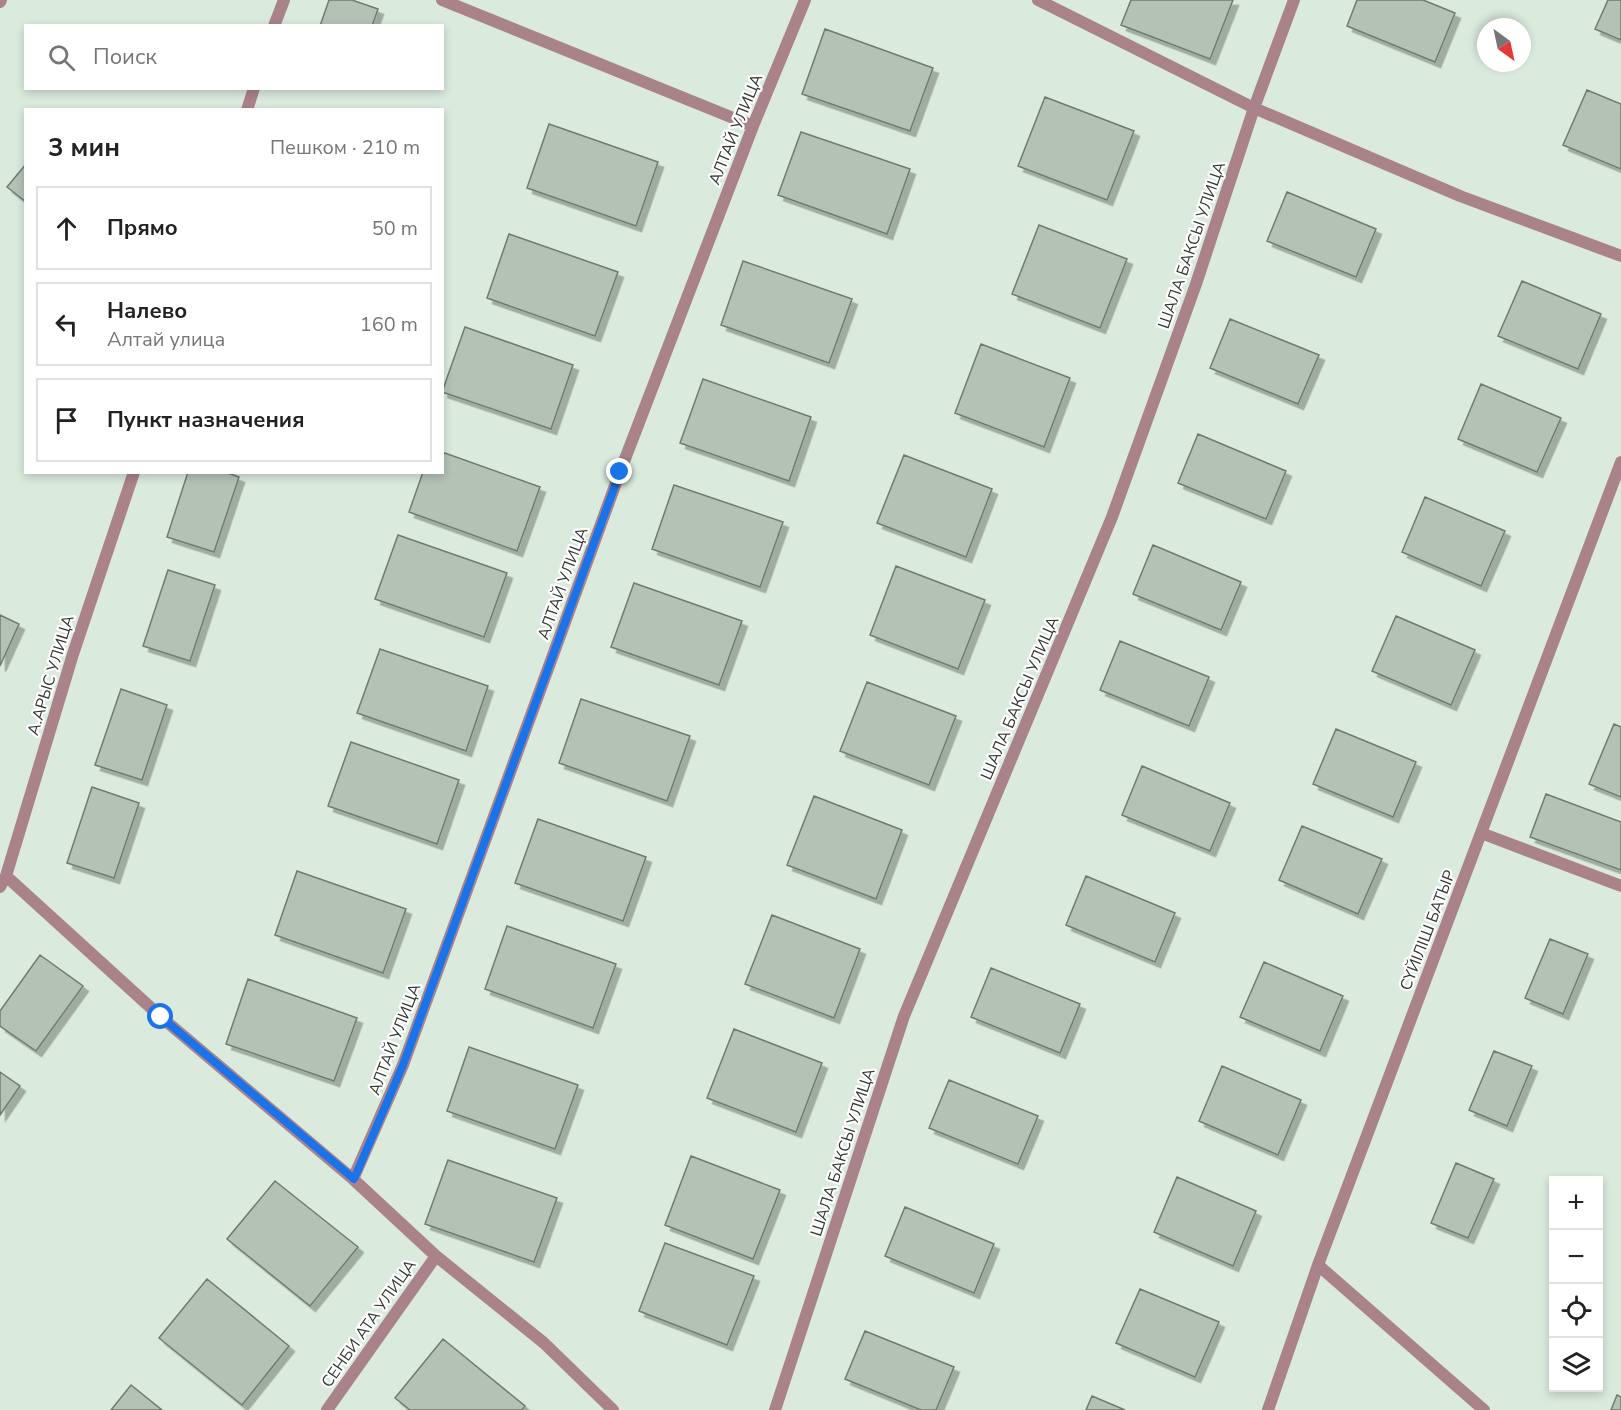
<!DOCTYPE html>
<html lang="ru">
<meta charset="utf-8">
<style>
:root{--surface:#fff;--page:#f6f6f6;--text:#222;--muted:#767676;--line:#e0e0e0}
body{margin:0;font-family:"Nunito Sans",sans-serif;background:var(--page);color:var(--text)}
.controls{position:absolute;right:18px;bottom:18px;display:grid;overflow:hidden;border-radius:0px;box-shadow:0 3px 9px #0003}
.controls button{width:54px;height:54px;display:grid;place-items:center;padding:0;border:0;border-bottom:2px solid var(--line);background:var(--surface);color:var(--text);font:30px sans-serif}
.compass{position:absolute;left:1477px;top:18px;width:54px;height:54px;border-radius:50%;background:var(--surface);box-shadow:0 3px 9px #0003;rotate:147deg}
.stop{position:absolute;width:18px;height:18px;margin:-14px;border:4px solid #1a73e8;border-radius:50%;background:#fff}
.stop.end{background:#1a73e8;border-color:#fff;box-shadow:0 2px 6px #0008}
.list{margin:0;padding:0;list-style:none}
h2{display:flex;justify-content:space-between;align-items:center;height:78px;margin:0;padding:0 24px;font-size:26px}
h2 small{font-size:20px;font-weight:400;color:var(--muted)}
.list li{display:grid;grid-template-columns:39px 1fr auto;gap:18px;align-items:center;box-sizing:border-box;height:84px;margin:0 12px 12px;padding:0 12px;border:2px solid var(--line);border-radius:0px}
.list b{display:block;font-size:22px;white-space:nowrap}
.list p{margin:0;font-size:20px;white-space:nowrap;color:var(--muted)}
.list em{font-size:20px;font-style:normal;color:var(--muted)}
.icon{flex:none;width:33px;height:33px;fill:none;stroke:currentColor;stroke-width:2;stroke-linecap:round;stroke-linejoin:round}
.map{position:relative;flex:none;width:1621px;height:1410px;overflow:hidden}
.search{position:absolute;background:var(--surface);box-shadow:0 3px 9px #0003;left:24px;top:24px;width:420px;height:66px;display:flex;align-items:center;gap:15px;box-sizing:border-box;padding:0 21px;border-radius:0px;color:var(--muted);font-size:22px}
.panel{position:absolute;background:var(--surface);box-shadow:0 3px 9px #0003;left:24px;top:108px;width:420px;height:366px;border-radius:0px}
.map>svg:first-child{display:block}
</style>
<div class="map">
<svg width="1621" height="1410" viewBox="0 0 1621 1410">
<defs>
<filter id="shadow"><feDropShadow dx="5.5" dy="5.5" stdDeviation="0" flood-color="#0004"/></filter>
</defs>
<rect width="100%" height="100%" fill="#daeadd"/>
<path fill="#b4c2b6" stroke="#6e7c71" stroke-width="1.5" filter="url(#shadow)" d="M329 0H352L378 9 372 26H320Z
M1131 0H1233L1210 59 1121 25Z
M1357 0H1423L1455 13 1435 62 1347 26Z
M1608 0H1621V40L1595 29Z
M825 29 933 68 910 131 802 94Z
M1587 90 1621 104V169L1563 145Z
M1045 97 1134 131 1107 200 1018 166Z
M549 124 658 162 636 226 527 188Z
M801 132 910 169 887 234 778 195Z
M26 164V202L7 187Z
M1287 192 1376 229 1356 277 1267 241Z
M1039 225 1127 259 1100 328 1012 294Z
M509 234 618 272 595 336 487 298Z
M743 261 852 299 829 363 721 325Z
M1522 281 1601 314 1578 369 1498 336Z
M1230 319 1319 355 1298 404 1210 368Z
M465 327 573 365 551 429 442 392Z
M981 344 1070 378 1044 447 955 413Z
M703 379 811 417 789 481 680 443Z
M1481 384 1561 418 1537 472 1458 439Z
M1198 434 1286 471 1266 519 1178 483Z
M442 452 540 487 517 551 409 512 423 472H442Z
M904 455 992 489 966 557 877 523Z
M188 472H225L239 477 214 552 167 537Z
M674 485 783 522 760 587 652 549Z
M1425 497 1505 531 1481 586 1402 552Z
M398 535 507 573 484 637 375 599Z
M1153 545 1241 582 1221 630 1133 594Z
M896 566 985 600 958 669 870 635Z
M168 570 215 585 190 661 143 646Z
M634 583 742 621 719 685 611 647Z
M0 615 19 624 0 666Z
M1396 616 1475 650 1451 705 1372 671Z
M1120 641 1209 677 1189 726 1100 690Z
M380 649 488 686 466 751 357 713Z
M867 682 956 716 929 785 840 751Z
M121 689 167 705 142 780 95 765Z
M581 699 690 736 667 801 559 763Z
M1614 724 1621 727V797L1589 784Z
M1336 729 1416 762 1393 817 1313 784Z
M351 742 459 780 437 844 328 806Z
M1142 766 1230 803 1210 851 1122 815Z
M92 787 139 803 114 878 67 863Z
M1546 794 1621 822V870L1530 837Z
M814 796 902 830 876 899 787 865Z
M538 819 646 857 623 921 515 883Z
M1302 826 1382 859 1358 914 1279 880Z
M297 871 406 909 383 973 275 935Z
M1086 876 1175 913 1155 962 1066 925Z
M772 915 860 949 834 1018 745 984Z
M507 926 616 964 593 1028 485 989Z
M1550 939 1588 954 1563 1014 1525 998Z
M40 955 83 986 36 1051 0 1026V1011Z
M1264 962 1343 996 1320 1051 1240 1017Z
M991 968 1080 1004 1060 1053 971 1017Z
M248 979 357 1018 334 1081 226 1044Z
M734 1029 822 1063 796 1132 707 1098Z
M469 1047 578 1085 555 1149 447 1111Z
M1494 1051 1532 1066 1507 1126 1469 1110Z
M1222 1066 1301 1100 1278 1155 1199 1121Z
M0 1072 20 1086 0 1115Z
M949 1080 1038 1116 1018 1164 929 1128Z
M691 1156 780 1190 753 1259 665 1225Z
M448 1160 557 1198 534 1262 425 1224Z
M1456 1163 1494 1179 1468 1238 1431 1223Z
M1177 1177 1256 1211 1233 1266 1154 1232Z
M275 1181 358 1247 310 1306 227 1239Z
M905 1207 994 1244 974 1293 885 1256Z
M665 1243 754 1276 727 1345 639 1311Z
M207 1279 289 1346 242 1405 159 1338Z
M1140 1289 1219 1322 1195 1377 1116 1343Z
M865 1331 954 1367 936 1410H921L845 1379Z
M443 1339 525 1406 522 1410H410L395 1398Z
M131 1385 162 1410H111Z
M1617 1395 1621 1397V1410H1611Z
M1092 1396 1125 1410H1086Z"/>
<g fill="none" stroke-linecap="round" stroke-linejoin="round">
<path stroke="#aa828a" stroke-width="12" d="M442 0 753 126
M1038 0 1254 108 1460 196 1621 256
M0 2 1 0
M274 26 284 0
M247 110 254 88
M1481 833 1621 886
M6 876 161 1017 353 1179 436 1256 544 1343 613 1410
M0 887 6 876 73 654 134 472
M353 1179 403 1065 620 472 753 126 805 0
M1318 1265 1484 1410
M327 1410 436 1256
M775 1410 904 1016 1112 517 1196 284 1254 108 1294 0
M1268 1410 1318 1265 1621 462"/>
</g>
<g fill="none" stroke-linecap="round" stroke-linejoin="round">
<path stroke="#1a73e8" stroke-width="8" d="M161 1017 354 1179 403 1065 620 472"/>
</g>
<g text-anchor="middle" stroke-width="4.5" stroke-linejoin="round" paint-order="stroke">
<g font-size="16" fill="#323834" stroke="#fff">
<text transform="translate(735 129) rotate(-68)" y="6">АЛТАЙ УЛИЦА</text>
<text transform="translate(1191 245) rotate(-71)" y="6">ШАЛА БАКСЫ УЛИЦА</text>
<text transform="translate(562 583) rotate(-70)" y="6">АЛТАЙ УЛИЦА</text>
<text transform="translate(50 675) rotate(-73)" y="6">А.АРЫС УЛИЦА</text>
<text transform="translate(1019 698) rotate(-67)" y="6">ШАЛА БАКСЫ УЛИЦА</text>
<text transform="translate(1427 930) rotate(-69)" y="6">СҮЙІЛІШ БАТЫР</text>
<text transform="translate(394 1039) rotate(-69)" y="6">АЛТАЙ УЛИЦА</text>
<text transform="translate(842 1152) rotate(-72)" y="6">ШАЛА БАКСЫ УЛИЦА</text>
<text transform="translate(368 1323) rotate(-55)" y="6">СЕНБИ АТА УЛИЦА</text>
</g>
</g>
</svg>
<div class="controls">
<button>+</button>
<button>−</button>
<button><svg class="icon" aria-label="locate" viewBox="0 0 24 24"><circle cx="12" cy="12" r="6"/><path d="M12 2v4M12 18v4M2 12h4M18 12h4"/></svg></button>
<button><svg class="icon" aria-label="layers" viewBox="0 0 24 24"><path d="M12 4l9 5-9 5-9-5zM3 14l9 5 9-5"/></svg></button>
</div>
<svg class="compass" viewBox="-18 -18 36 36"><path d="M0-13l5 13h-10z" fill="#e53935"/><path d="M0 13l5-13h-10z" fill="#767676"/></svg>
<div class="stop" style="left:161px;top:1017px"></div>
<div class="stop end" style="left:620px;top:472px"></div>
<div class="search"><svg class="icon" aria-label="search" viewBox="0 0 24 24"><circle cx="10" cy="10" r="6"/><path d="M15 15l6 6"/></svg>Поиск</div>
<section class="panel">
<h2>3 мин<small>Пешком · 210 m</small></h2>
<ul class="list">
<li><svg class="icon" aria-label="ahead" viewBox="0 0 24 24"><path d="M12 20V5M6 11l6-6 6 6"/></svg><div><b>Прямо</b></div><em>50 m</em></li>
<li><svg class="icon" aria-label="left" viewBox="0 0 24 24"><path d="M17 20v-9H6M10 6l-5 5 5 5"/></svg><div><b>Налево</b><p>Алтай улица</p></div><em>160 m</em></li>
<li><svg class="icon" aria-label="arrive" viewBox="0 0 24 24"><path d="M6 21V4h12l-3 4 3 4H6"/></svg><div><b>Пункт назначения</b></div></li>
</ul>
</section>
</div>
